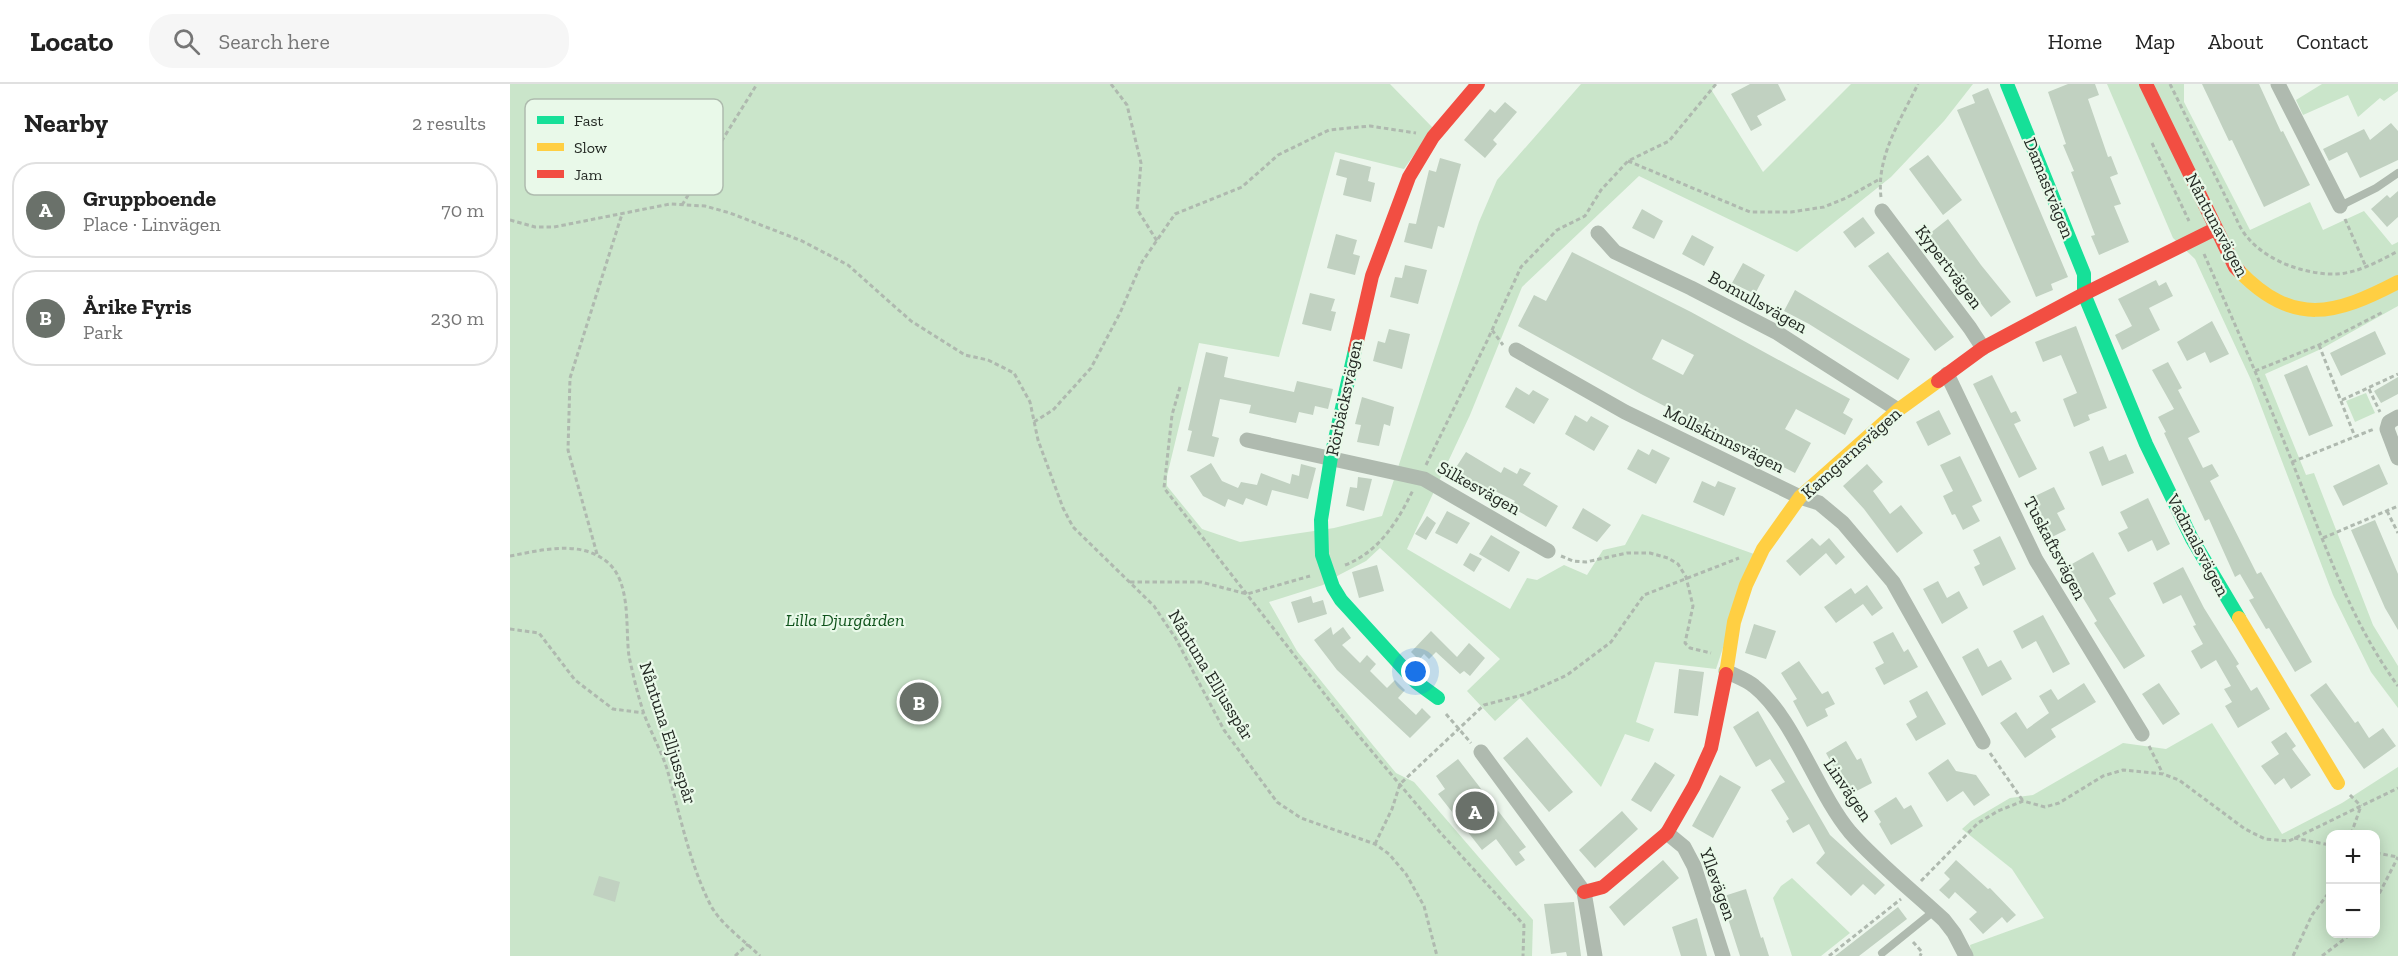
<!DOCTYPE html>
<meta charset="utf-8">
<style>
:root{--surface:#fff;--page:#f6f6f6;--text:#222;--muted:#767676;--line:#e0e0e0;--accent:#6a716a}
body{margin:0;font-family:"Zilla Slab",serif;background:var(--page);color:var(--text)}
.controls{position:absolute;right:18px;bottom:18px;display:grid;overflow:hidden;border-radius:12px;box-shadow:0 3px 15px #0003}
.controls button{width:54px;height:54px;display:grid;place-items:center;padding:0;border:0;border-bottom:2px solid var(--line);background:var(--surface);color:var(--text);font:30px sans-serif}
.you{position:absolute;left:906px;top:588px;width:21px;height:21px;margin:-15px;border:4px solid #fff;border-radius:50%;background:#1a73e8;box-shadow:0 0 0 9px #1a73e833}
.badge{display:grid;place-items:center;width:39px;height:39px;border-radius:50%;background:var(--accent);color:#fff;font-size:20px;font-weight:700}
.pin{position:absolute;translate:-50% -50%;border:3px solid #fff;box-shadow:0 2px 6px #0006}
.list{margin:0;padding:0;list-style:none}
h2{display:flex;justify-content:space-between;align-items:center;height:78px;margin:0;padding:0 24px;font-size:26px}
h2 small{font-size:20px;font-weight:400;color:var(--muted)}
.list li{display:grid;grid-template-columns:39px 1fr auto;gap:18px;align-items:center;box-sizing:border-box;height:96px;margin:0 12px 12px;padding:0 12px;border:2px solid var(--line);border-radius:24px}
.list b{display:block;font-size:22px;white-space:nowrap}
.list p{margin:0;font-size:20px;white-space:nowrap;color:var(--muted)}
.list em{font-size:20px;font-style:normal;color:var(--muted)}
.icon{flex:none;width:33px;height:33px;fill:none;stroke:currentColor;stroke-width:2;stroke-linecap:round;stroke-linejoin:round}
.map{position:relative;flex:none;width:1888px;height:872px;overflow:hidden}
header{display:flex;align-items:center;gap:36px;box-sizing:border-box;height:84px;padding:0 30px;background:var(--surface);border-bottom:2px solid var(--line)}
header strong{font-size:28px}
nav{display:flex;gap:33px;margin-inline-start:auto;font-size:21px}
.search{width:420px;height:54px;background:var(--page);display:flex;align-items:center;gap:15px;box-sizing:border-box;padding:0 21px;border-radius:24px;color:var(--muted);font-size:22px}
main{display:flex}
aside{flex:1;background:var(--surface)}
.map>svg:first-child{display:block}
</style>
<header>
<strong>Locato</strong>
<div class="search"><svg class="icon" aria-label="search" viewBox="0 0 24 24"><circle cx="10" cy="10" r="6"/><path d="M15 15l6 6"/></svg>Search here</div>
<nav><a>Home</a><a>Map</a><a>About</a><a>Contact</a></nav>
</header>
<main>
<aside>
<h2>Nearby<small>2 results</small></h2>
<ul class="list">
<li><span class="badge">A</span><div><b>Gruppboende</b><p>Place · Linvägen</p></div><em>70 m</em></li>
<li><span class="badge">B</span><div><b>Årike Fyris</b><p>Park</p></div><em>230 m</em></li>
</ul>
</aside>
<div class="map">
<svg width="1888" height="872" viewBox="0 0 1888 872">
<rect width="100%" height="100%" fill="#ecf6ec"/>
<path fill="#cae5ca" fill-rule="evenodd" d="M0 0H880L923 44 894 85 825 68 769 273 689 259 657 392V402L692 445 730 458 824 444 872 432 969 138 987 96 1071 0H1206L1202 7 1253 88 1341 0H1463L1434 37 1381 93 1287 168 1129 92 1012 203 960 331 897 465 1000 525 1017 494 1027 496 1054 481 1077 491 1093 466 1115 461 1132 430 1244 470 1206 585 1145 578 1126 638 1144 645 1139 658 1115 650 1091 703 1010 614 985 637 957 607 990 575 870 464 856 477 829 491 813 501 759 518 787 567 862 660 886 689 904 698 1023 836 1022 872H0Z
M1597 0H1674V18L1740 146 1800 118 1813 146 1854 127 1882 161 1888 158V222L1811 265 1755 290 1796 391 1804 389 1863 541 1888 582V624L1861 588 1823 511 1741 296 1685 175 1663 154Z
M1812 0H1888V7L1874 17 1870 14 1848 33 1838 11 1793 31 1786 16Z
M1856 309 1865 329 1845 338 1836 317Z
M1702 639 1772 750 1832 719 1888 683V872H1462L1460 861 1534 834 1502 785 1452 745 1461 737 1500 714 1523 711 1613 659 1656 665ZM1820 750H1866V850H1820Z
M1282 794 1340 849 1311 872H1282L1263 814 1271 802Z"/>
<path fill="#c1d1c1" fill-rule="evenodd" d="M1240 0H1268L1276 16 1247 32 1252 41 1241 47 1221 10Z
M1558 0H1585L1589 11 1578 15 1598 73 1601 72 1608 90 1600 93 1611 120 1604 122 1619 158 1589 171 1581 152 1585 151 1561 88 1564 87 1553 61 1556 60 1538 8Z
M1692 0H1749L1771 48 1773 47 1800 101 1754 123 1722 56 1719 57Z
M1478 4 1558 193 1541 200 1543 206 1526 213 1447 26 1465 19 1462 11Z
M995 18 1007 28 983 56 987 60 975 74 954 56 980 25 985 29Z
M1881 39 1888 47V76L1850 94 1837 68 1819 77 1813 65 1854 45 1860 56Z
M1418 71 1452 116 1433 131 1399 85Z
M930 74 951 80 934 144 928 142 922 165 894 158 899 139 906 140 919 86 926 88Z
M830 75 861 83 858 97 865 99 861 118 833 111 837 94 826 91Z
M1888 107V133L1877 143 1861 125 1877 111 1880 114Z
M1132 125 1153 137 1144 155 1122 144Z
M1353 133 1365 149 1345 164 1333 148Z
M1438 135 1471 181 1501 218 1481 233 1419 150Z
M826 150 847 156 843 170 850 172 845 191 817 184Z
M1182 151 1204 163 1194 182 1172 170Z
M1062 168 1181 228 1340 315 1333 329 1343 335 1335 351 1286 325 1275 345 1301 359 1285 389 1131 310 1008 242 1024 211 1036 217ZM1152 255 1184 271 1173 291 1142 275Z
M1378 168 1444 253 1425 267 1358 182Z
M1233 179 1255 191 1245 210 1222 199Z
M895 181 917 186 908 220 880 213 885 193 892 194Z
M1646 196 1649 202 1656 198 1663 212 1639 224 1650 246 1612 266 1605 251 1622 242 1608 215Z
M1285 206 1400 275 1388 296 1299 240 1274 227Z
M800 209 825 215 821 227 826 228 821 247 792 240Z
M1702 237 1719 270 1700 279 1695 268 1677 277 1667 258Z
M1566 242 1597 324 1578 331 1580 336 1564 343 1553 315 1567 309 1551 271 1533 278 1525 258Z
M879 245 900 250 892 285 863 277 868 257 875 259Z
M1865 247 1876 270 1831 292 1820 269Z
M696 268 718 273 714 293 784 308 787 297 823 305 818 325 805 322 803 331 789 328 786 339 739 329 741 321 710 315 702 352 709 354 704 373 677 367 682 347 678 346Z
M1658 278 1672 304 1668 306 1690 348 1678 354 1693 384 1702 380 1709 392 1700 397 1747 490 1751 488 1802 578 1785 588 1759 544 1756 545 1739 516 1744 514 1730 490 1725 493 1699 435 1695 437 1654 349 1656 348 1648 333 1664 325 1642 286Z
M1797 281 1823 342 1799 352 1774 291Z
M1482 291 1501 329 1506 327 1511 337 1504 340 1527 385 1509 394 1463 300Z
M1888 293V310L1871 319 1864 307Z
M1006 303 1019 311 1023 306 1039 315 1024 340 995 323Z
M852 313 884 323 880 342 874 340 869 362 847 358 851 341 845 340Z
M1429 326 1441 350 1418 362 1406 338Z
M1065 331 1077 338 1081 332 1099 342 1084 367 1055 350Z
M1593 362 1599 377 1616 370 1624 389 1592 402 1579 368Z
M1128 365 1139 371 1142 365 1160 374 1146 400 1117 385Z
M956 368 991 389 994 383 1007 390 1010 384 1021 389 1013 401 1048 422 1036 443 1001 423 1005 417 979 404 978 406 970 402 969 405 954 397 955 394 943 388Z
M1450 372 1472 417 1462 422 1470 437 1453 446 1445 430 1442 431 1433 412 1443 407 1430 381Z
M701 379 712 397 728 404 731 398 747 401 751 389 780 400 782 390 789 392 791 380 806 384 798 415 762 406 757 422 736 414 733 421 718 415 715 423 693 412 680 392Z
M1357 380 1373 398 1363 407 1380 430 1391 421 1413 449 1387 469 1354 425 1333 402Z
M1869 380 1878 400 1833 422 1823 402Z
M848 393 862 395 854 427 836 422 840 403 847 404Z
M1192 397 1205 403 1208 397 1226 404 1214 432 1183 418Z
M1544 403 1555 425 1547 429 1556 446 1538 455 1519 415Z
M1638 414 1660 460 1647 467 1642 456 1618 468 1608 449 1618 444 1610 428Z
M1073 424 1101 441 1087 458 1062 444Z
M937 427 960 439 947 460 925 449Z
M917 432 926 439 916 456 905 450Z
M1865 436 1888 490V546L1875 524 1841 446Z
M981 451 1010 468 999 488 969 470Z
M1490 452 1506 485 1473 502 1464 483 1470 480 1463 466Z
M1302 454 1310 462 1319 454 1335 473 1326 481 1316 469 1290 492 1276 477Z
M1583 468 1606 510 1599 514 1635 572 1614 585 1584 539 1587 537 1555 484Z
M960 469 972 475 964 488 953 481Z
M867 481 874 507 849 514 842 488Z
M1673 483 1694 524 1729 580 1726 582 1741 607 1747 603 1760 625 1728 644 1715 622 1722 618 1714 605 1721 602 1706 576 1691 585 1681 567 1693 560 1683 542 1686 541 1671 511 1653 520 1643 499Z
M1428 497 1437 514 1449 507 1458 524 1432 540 1413 505Z
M1357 501 1373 524 1362 532 1353 520 1326 539 1314 523 1341 504 1345 510Z
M801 512 803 519 813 516 817 530 788 539 781 518Z
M1533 531 1560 580 1543 589 1526 557 1512 565 1503 547Z
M1244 540 1266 547 1256 575 1235 569Z
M821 543 823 551 833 543 841 554 832 561 850 579 857 571 866 580 860 587 877 604 885 596 895 606 888 614 906 631 912 624 921 633 900 654 827 586 804 556Z
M921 547 947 573 959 559 975 574 960 592 954 587 950 590 926 568 919 575 914 570 909 576 901 568Z
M1383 548 1394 568 1398 565 1408 583 1374 601 1365 584 1374 579 1363 558Z
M1468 564 1478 583 1491 576 1502 595 1472 612 1452 573Z
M1289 577 1312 610 1318 607 1325 620 1315 625 1318 632 1297 643 1283 617 1287 615 1271 589Z
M1169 585 1194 588 1188 632 1164 629Z
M1574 599 1586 618 1541 645 1546 653 1515 674 1490 639 1506 628 1517 645 1539 629 1529 612 1541 605 1548 616Z
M1649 599 1670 630 1653 641 1632 610Z
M1816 599 1845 639 1848 637 1859 654 1873 644 1886 662 1854 685 1800 611Z
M1417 607 1436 640 1406 657 1396 640 1407 633 1399 617Z
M1248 627 1320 751 1375 801 1365 811 1353 800 1341 812 1306 779 1315 769 1299 740 1283 749 1276 737 1279 735 1261 706 1275 698 1260 675 1246 683 1223 643Z
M1776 648 1786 662 1782 665 1801 691 1781 705 1774 694 1765 701 1751 682 1769 670 1761 658Z
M1017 653 1063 708 1039 728 993 674Z
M1336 657 1347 676 1351 674 1362 699 1339 711 1316 669Z
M948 675 1016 763 1009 768 1015 776 1006 782 986 755 972 766 928 710 935 705 926 692Z
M1438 675 1446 687 1466 691 1480 711 1464 722 1453 707 1437 718 1418 689Z
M1145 678 1165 691 1141 728 1121 716Z
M1210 691 1231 703 1203 754 1182 742Z
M1386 713 1394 725 1401 721 1413 742 1381 761 1369 740 1371 738 1364 727Z
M1112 727 1128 745 1085 784 1069 766Z
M1153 776 1169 794 1114 842 1099 823Z
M1446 776 1478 805 1480 804 1506 831 1497 839 1492 833 1473 850 1459 835 1467 828 1445 808 1439 815 1429 806 1440 795 1434 789Z
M89 792 110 798 105 818 83 811Z
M1236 805 1251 854 1253 853 1259 872H1230L1211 813Z
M1064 818 1071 872H1057L1056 868 1041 870 1034 820Z
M1388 823 1397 835 1349 872H1325Z
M1187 834 1197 872H1171L1162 843Z"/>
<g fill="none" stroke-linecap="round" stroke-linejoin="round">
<path stroke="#afb9af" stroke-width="3" stroke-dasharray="4.5 3" stroke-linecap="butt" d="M601 0 617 21 631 79 627 125 647 157
M1660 0 1726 134C1729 141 1733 149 1738 154 1758 178 1797 191 1827 190 1847 189 1870 177 1888 167
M1642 59 1679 137
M1118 77 1240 128H1281L1314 123 1336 114 1368 96
M1371 113C1366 73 1391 35 1408 0
M172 121 247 0
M1835 135 1856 183
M0 136 25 143H44L160 120 195 122 220 129 292 157 338 181 401 237 455 271 478 276 504 289 520 318 528 356 553 424 563 443 644 522 666 555 714 646 767 718 791 734 865 760 879 770 896 790 914 822 927 872
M1694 170C1725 240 1755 309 1783 380 1813 455 1840 537 1888 602
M982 246 993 261
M1809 261 1845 353
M1745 287 1809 261 1873 228
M670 303 662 331 654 404 827 626 929 747 1014 841 1013 872
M1859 305 1870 328
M1832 316 1888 290
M524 338 543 326 581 284 610 229 632 178 665 130 732 103 768 71 819 46 860 42 906 49
M1782 378 1864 345
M916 381 977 257 1011 183 1047 146 1075 132 1091 106 1118 77 1159 57 1206 0
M1877 427 1888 449
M1813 454 1888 422
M87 470 58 366 60 294 112 130
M0 472C32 466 69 456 96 477 122 497 115 544 119 572 123 591 128 612 134 630 141 649 151 666 157 685 170 730 179 778 200 820 210 840 234 856 250 872
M1051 472 1063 477 1076 478 1117 469H1140L1158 474 1168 480 1176 493 1183 522 1175 559 1180 564 1201 569
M835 481C869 468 888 437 903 406
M620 498H691L737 510 800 492
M0 545 29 549 65 596 103 625 134 629
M936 630 961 659
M1639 662 1653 690
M1480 669 1513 717
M1840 711 1851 722
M1841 750 1851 722
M1784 754 1820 761
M865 760 882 725 890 700 974 621 1016 610 1057 591 1101 558 1134 511 1229 474
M1866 769 1888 773
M1411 797 1468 739 1488 727 1513 717 1535 723 1549 719 1593 692 1613 686 1653 690 1669 696 1735 745 1755 755 1779 757 1888 704
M1866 816 1888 773
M1403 858 1412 868 1410 872
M225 872 238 860
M1319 872 1391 815
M1783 872 1802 831 1820 807
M1812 872 1841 850"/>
<path stroke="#afbaaf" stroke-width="8" d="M1830 122 1866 104 1888 89
M1372 869 1424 827"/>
<path stroke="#afbaaf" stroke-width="15" d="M1768 0 1830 122
M1372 127 1460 244 1473 264
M1088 149 1105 168 1181 204 1266 248 1388 326
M1006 266 1115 328 1290 413 1309 419 1333 439 1383 498 1473 658
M1437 290 1526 476 1632 650
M1888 333 1879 338 1877 345 1888 374
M737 356 914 395 1038 467
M1216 587C1225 592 1236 595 1244 602 1284 634 1306 707 1340 748 1368 780 1403 807 1434 836L1444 849 1456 872
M971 668 1074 808 1085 872
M1157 749 1174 763 1184 782 1213 872"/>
<path stroke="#16e098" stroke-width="14" d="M1497 0 1574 190V210L1636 360 1682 455 1729 534
M845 266 821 373 811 436 812 471 823 503 831 516 906 598 928 614"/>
<path stroke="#ffcf43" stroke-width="14" d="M1729 187C1783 243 1825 231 1888 198
M1729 534 1828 699
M1216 590 1224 538 1236 501 1253 465 1290 413 1388 326 1428 297"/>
<path stroke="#f24e42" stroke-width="14" d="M1636 0 1725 183 1729 187
M845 266 862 192 899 93 923 53 968 0
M1428 297 1473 264 1574 210 1705 145
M1074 808 1093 803 1157 749 1184 702 1201 664 1216 590"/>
</g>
<g text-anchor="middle" stroke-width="4.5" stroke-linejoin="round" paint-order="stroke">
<g font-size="18" fill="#242a24" stroke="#e9f9e9">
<text transform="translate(1539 104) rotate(68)" y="6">Damastvägen</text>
<text transform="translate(1707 141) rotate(62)" y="6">Nåntunavägen</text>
<text transform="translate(1439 183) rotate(53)" y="6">Kypertvägen</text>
<text transform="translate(1248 218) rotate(29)" y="6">Bomullsvägen</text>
<text transform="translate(834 314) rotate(-78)" y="6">Rörbäcksvägen</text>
<text transform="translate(1214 355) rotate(26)" y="6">Mollskinnsvägen</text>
<text transform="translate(1341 369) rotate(-42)" y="6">Kamgarnsvägen</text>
<text transform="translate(969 404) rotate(29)" y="6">Silkesvägen</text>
<text transform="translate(1688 461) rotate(62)" y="6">Vadmalsvägen</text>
<text transform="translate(1545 464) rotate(62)" y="6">Tuskaftsvägen</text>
<text transform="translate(701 591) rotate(59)" y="6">Nåntuna Elljusspår</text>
<text transform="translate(158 649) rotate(72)" y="6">Nåntuna Elljusspår</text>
<text transform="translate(1338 706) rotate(56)" y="6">Linvägen</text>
<text transform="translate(1208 800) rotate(70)" y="6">Yllevägen</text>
</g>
<g font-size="18" font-style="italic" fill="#10531c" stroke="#e9f9e9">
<text x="335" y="542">Lilla Djurgården</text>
</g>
</g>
<rect x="15" y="15" width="198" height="96" rx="9" fill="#e9f9e9" stroke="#aebbae" stroke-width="1.5"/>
<rect x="27" y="32" width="27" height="8" fill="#16e098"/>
<rect x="27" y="59" width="27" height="8" fill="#ffcf43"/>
<rect x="27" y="86" width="27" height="8" fill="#f24e42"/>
<g font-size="16" fill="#242a24">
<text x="64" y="42">Fast</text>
<text x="64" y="69">Slow</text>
<text x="64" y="96">Jam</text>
</g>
</svg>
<div class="controls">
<button>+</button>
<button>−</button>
</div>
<div class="you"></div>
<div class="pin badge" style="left:965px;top:727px">A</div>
<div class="pin badge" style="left:409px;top:618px">B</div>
</div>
</main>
